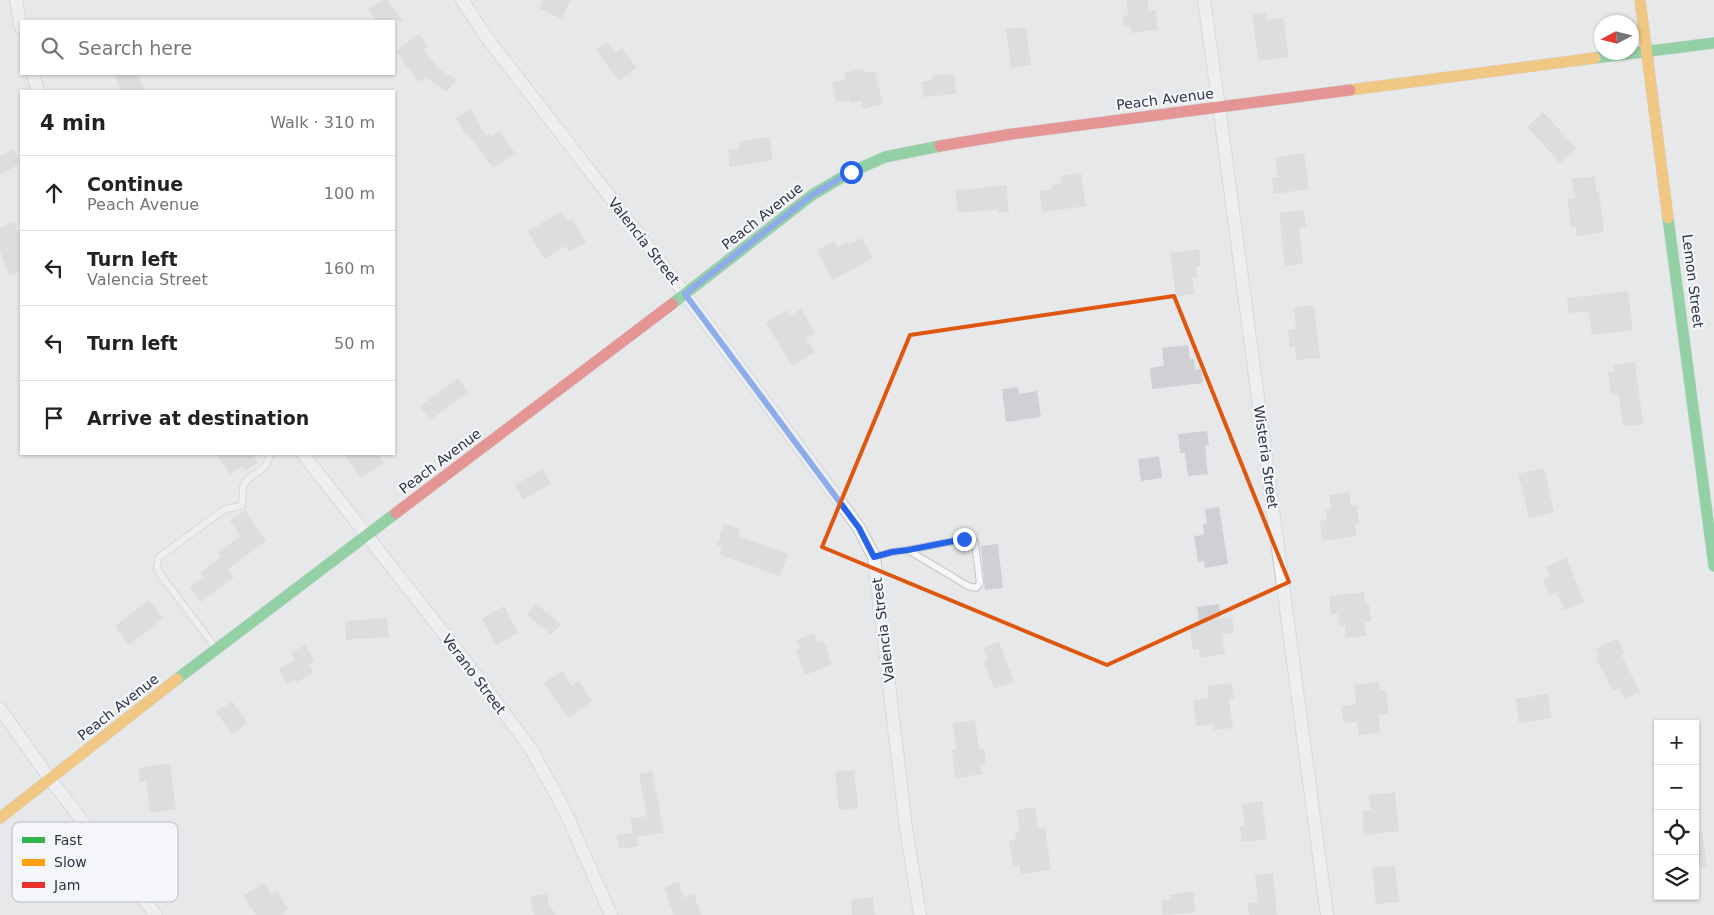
<!DOCTYPE html>
<meta charset="utf-8">
<style>
:root{--surface:#fff;--page:#f6f6f6;--text:#222;--muted:#767676;--line:#e0e0e0}
body{margin:0;font-family:"DejaVu Sans",sans-serif;background:var(--page);color:var(--text)}
.controls{position:absolute;right:15px;bottom:15px;display:grid;overflow:hidden;border-radius:0px;box-shadow:0 1px 4px #0004}
.controls button{width:45px;height:45px;display:grid;place-items:center;padding:0;border:0;border-bottom:1px solid var(--line);background:var(--surface);color:var(--text);font:25px sans-serif}
.compass{position:absolute;left:1594px;top:15px;width:45px;height:45px;border-radius:50%;background:var(--surface);box-shadow:0 1px 4px #0004;rotate:263deg}
.stop{position:absolute;width:15px;height:15px;margin:-11px;border:4px solid #2563eb;border-radius:50%;background:#fff}
.stop.end{background:#2563eb;border-color:#fff;box-shadow:0 1px 5px #0008}
.list{margin:0;padding:0;list-style:none}
h2{display:flex;justify-content:space-between;align-items:center;height:65px;margin:0;padding:0 20px;font-size:21px}
h2 small{font-size:16px;font-weight:400;color:var(--muted)}
.list li{display:grid;grid-template-columns:32px 1fr auto;gap:15px;align-items:center;box-sizing:border-box;height:75px;padding:0 20px;border-top:1px solid var(--line)}
.list b{display:block;font-size:19px;white-space:nowrap}
.list p{margin:0;font-size:16px;white-space:nowrap;color:var(--muted)}
.list em{font-size:16px;font-style:normal;color:var(--muted)}
.icon{flex:none;width:28px;height:28px;fill:none;stroke:currentColor;stroke-width:2;stroke-linecap:round;stroke-linejoin:round}
.map{position:relative;flex:none;width:1714px;height:915px;overflow:hidden}
.search{position:absolute;background:var(--surface);box-shadow:0 1px 4px #0004;left:20px;top:20px;width:375px;height:55px;display:flex;align-items:center;gap:12px;box-sizing:border-box;padding:0 18px;border-radius:0px;color:var(--muted);font-size:19px}
.panel{position:absolute;background:var(--surface);box-shadow:0 1px 4px #0004;left:20px;top:90px;width:375px;height:365px;border-radius:0px}
.map>svg:first-child{display:block}
</style>
<div class="map">
<svg width="1714" height="915" viewBox="0 0 1714 915">
<rect width="100%" height="100%" fill="#e6e8ea"/>
<path fill="#ced0d3" d="M383 0H387L403 21H376L368 10Z
M543 0H570L562 19 540 9Z
M1127 0H1148L1149 11 1156 10 1158 30 1131 33 1130 26 1124 27 1122 16 1128 15Z
M1266 13 1267 20 1283 18 1289 57 1259 61 1252 15Z
M1026 27 1031 65 1011 68 1006 29Z
M419 34 428 47 424 50 437 67 456 80 447 92 426 77 418 82 396 51Z
M607 42 615 53 622 48 637 68 619 81 596 50Z
M863 69 864 73 875 71 883 104 863 109 862 101 851 103 850 100 836 103 832 82 845 80 844 73Z
M114 74H138L145 91H121Z
M954 74 956 94 923 97 922 82 932 80V76Z
M471 109 486 136 489 134 491 137 499 131 515 153 493 168 468 134 466 135 456 118Z
M1543 112 1576 148 1560 163 1527 127Z
M769 137 773 160 730 167 728 150 739 148V142Z
M13 149 21 163 0 175V157Z
M1304 153 1309 189 1274 194 1272 178 1278 177 1275 158Z
M1081 173 1086 206 1042 212 1039 191 1052 189 1051 185 1062 183 1061 176Z
M1594 176 1597 192H1599L1604 232 1577 236 1576 226 1571 227 1567 199 1575 198 1572 179Z
M1006 185 1009 212 998 213V209L958 213 955 191Z
M1304 210 1306 227 1299 228 1303 264 1285 266 1279 213Z
M561 212 567 221 572 218 586 242 569 252 566 246 544 259 528 231Z
M14 222 21 240V271L9 275 0 251V228Z
M862 238 873 258 832 280 817 250 834 241 837 247 847 242 848 245Z
M1199 249 1201 266 1196 267 1198 277 1192 278 1195 294 1176 297 1170 253Z
M1628 291 1633 330 1592 335 1589 311 1569 313 1567 298Z
M1314 305 1320 358 1296 360 1295 347H1290L1288 330 1296 329 1294 307Z
M801 309 815 333 806 338 815 352 792 366 766 323 787 310 791 315Z
M1188 345 1190 359H1194L1195 370 1201 369 1203 383 1152 389 1150 368 1164 366 1162 348Z
M1635 362 1643 424 1623 426 1618 393 1611 394 1608 373 1615 372 1614 365Z
M458 378 468 392 430 420 420 406Z
M1018 387 1019 394 1037 391 1041 417 1006 422 1002 389Z
M1207 431 1209 445 1205 446 1208 474 1188 476 1185 453H1180L1178 434Z
M217 454H252L258 462 245 470 242 466 230 474Z
M345 454H378L384 463 360 478Z
M1159 456 1162 478 1141 481 1138 459Z
M1544 468 1554 512 1529 518 1518 474Z
M543 469 551 484 523 500 515 485Z
M1349 492 1351 506 1357 505 1359 523 1355 524 1357 536 1322 541 1320 521 1327 520 1326 510 1331 509 1329 495Z
M1219 507 1228 564 1205 568 1204 561 1198 562 1194 536 1204 535 1203 524 1207 523 1205 509Z
M245 510 266 541 228 569 234 577 201 602 190 587 203 577 200 573 221 557 218 553 240 536 230 521Z
M724 524 740 529 738 536 788 554 780 576 720 555 722 547 717 545Z
M998 544 1003 588 985 590 981 546Z
M1567 558 1584 602 1564 610 1557 592 1550 595 1543 580 1550 577 1546 567Z
M1364 592 1365 604H1369L1371 622H1365L1366 636 1346 638 1345 625 1339 626 1338 614 1331 615 1329 596Z
M149 600 163 619 129 645 115 626Z
M536 604 561 624 551 635 527 615Z
M1219 604 1221 618 1232 616 1234 633 1222 634 1225 654 1200 658 1199 649 1193 650 1189 625 1200 624 1197 607Z
M504 606 518 633 496 645 482 619Z
M387 618 389 637 346 640 345 621Z
M814 633 817 642 823 640 832 664 805 675 796 650 800 649 797 640Z
M1617 638 1625 653 1621 654 1640 692 1625 699 1619 688 1613 691 1596 658 1599 656 1596 649Z
M999 642 1014 682 994 689 984 662 987 660 983 648Z
M305 645 315 662 309 665 313 673 297 682 295 679 287 684 279 669 295 660 291 653Z
M562 671 572 686 579 681 592 701 568 718 544 683Z
M1379 682 1380 691 1386 690 1389 714 1379 715 1380 733 1359 735 1357 721 1343 723 1342 706 1356 704 1354 685Z
M1231 683 1234 699H1229L1233 728 1214 730 1213 724 1196 726 1193 700 1209 698 1207 686Z
M1548 694 1551 718 1519 723 1516 699Z
M232 701 248 723 232 734 216 712Z
M975 720 979 750 984 749 986 765 981 766 982 774 955 778 952 751 956 750 953 723Z
M170 763 176 809 151 813 146 781 140 782 138 768Z
M854 770 858 808 839 810 835 772Z
M652 771 664 832 637 837 639 846 619 849 617 835 633 832 630 819 647 816 639 774Z
M1395 792 1399 831 1364 835 1362 811 1371 810 1369 795Z
M1262 801 1267 839 1242 842 1240 827 1245 826 1242 804Z
M1035 807 1038 829 1045 828 1051 870 1021 874 1020 865 1013 866 1009 841 1016 840 1015 833 1020 832 1017 810Z
M1702 832 1707 867 1695 868V833Z
M1395 866 1399 902 1376 904 1372 868Z
M1273 873 1277 915H1249L1248 903 1258 902 1255 875Z
M679 882 684 898 694 894 701 915H673L664 887Z
M264 883 271 894 277 891 288 909 279 915H256L243 896Z
M1193 891 1196 912 1163 915 1161 900 1170 899 1169 895Z
M547 893 549 904 556 915H534L530 897Z
M873 897 875 915H852L851 900Z"/>
<g fill="none" stroke-linecap="round" stroke-linejoin="round">
<g stroke="#c4c6c8" stroke-width="8">
<path id="lane" d="M874 557 892 552 908 550 964 539 975 543 980 583 976 588 968 586 908 550
M215 647 160 574 157 567 159 557 225 509 241 506C245 499 240 489 245 483 254 471 267 472 270 454"/>
</g>
<g stroke="#c4c6c8" stroke-width="14">
<path id="street" d="M16 0 21 28
M462 0 487 38 685 294 846 510 859 528 874 557 906 828 920 915
M1204 0 1221 121 1327 915
M33 74 38 91
M303 454 470 667 531 749 565 811 611 915
M0 709 50 779 156 915"/>
</g>
<g stroke="#c4c6c8" stroke-width="12">
<path id="fast" d="M1595 58 1714 43
M1668 218 1714 566
M672 304 812 195 851 172 885 157 940 146
M177 679 396 513"/>
</g>
<g stroke="#c4c6c8" stroke-width="12">
<path id="slow" d="M1640 0 1668 218
M1350 90 1595 58
M0 818 177 679"/>
</g>
<g stroke="#c4c6c8" stroke-width="12">
<path id="jam" d="M940 146 1012 134 1350 90
M396 513 672 304"/>
</g>
<use href="#lane" stroke="#f5f6f7" stroke-width="6"/>
<use href="#street" stroke="#f5f6f7" stroke-width="12"/>
<use href="#fast" stroke="#30b455" stroke-width="11"/>
<use href="#slow" stroke="#ff9f0a" stroke-width="11"/>
<use href="#jam" stroke="#e5322d" stroke-width="11"/>
</g>
<g fill="none" stroke-linecap="round" stroke-linejoin="round">
<path stroke="#2563eb" stroke-width="6" d="M851 172 812 195 685 294 859 528 874 557 892 552 908 550 964 539"/>
</g>
<path d="M0 0H1714V915H0ZM1174 296 1289 582 1107 665 822 547 910 335Z" fill="#e6e8ea" fill-opacity=".55" fill-rule="evenodd"/>
<path fill="none" stroke="#df570f" stroke-width="4" stroke-linejoin="round" d="M1174 296 1289 582 1107 665 822 547 910 335Z"/>
<g text-anchor="middle" stroke-width="4.5" stroke-linejoin="round" paint-order="stroke">
<g font-size="14" fill="#2b3445" stroke="#f4f6f9">
<text transform="translate(1165 99) rotate(-7)" y="5">Peach Avenue</text>
<text transform="translate(762 216) rotate(-38)" y="5">Peach Avenue</text>
<text transform="translate(644 241) rotate(52)" y="5">Valencia Street</text>
<text transform="translate(1693 281) rotate(83)" y="5">Lemon Street</text>
<text transform="translate(1266 457) rotate(82)" y="5">Wisteria Street</text>
<text transform="translate(440 461) rotate(-37)" y="5">Peach Avenue</text>
<text transform="translate(883 630) rotate(-97)" y="5">Valencia Street</text>
<text transform="translate(474 674) rotate(53)" y="5">Verano Street</text>
<text transform="translate(118 707) rotate(-38)" y="5">Peach Avenue</text>
</g>
</g>
<rect x="12" y="822" width="166" height="80" rx="8" fill="#f4f6f9" stroke="#b8bcc3" stroke-width="1"/>
<rect x="22" y="837" width="23" height="6" fill="#30b455"/>
<rect x="22" y="859" width="23" height="7" fill="#ff9f0a"/>
<rect x="22" y="882" width="23" height="6" fill="#e5322d"/>
<g font-size="14" fill="#2b3445">
<text x="54" y="845">Fast</text>
<text x="54" y="867">Slow</text>
<text x="54" y="890">Jam</text>
</g>
</svg>
<div class="controls">
<button>+</button>
<button>−</button>
<button><svg class="icon" aria-label="locate" viewBox="0 0 24 24"><circle cx="12" cy="12" r="6"/><path d="M12 2v4M12 18v4M2 12h4M18 12h4"/></svg></button>
<button><svg class="icon" aria-label="layers" viewBox="0 0 24 24"><path d="M12 4l9 5-9 5-9-5zM3 14l9 5 9-5"/></svg></button>
</div>
<svg class="compass" viewBox="-18 -18 36 36"><path d="M0-13l5 13h-10z" fill="#e53935"/><path d="M0 13l5-13h-10z" fill="#767676"/></svg>
<div class="stop" style="left:851px;top:172px"></div>
<div class="stop end" style="left:964px;top:539px"></div>
<div class="search"><svg class="icon" aria-label="search" viewBox="0 0 24 24"><circle cx="10" cy="10" r="6"/><path d="M15 15l6 6"/></svg>Search here</div>
<section class="panel">
<h2>4 min<small>Walk · 310 m</small></h2>
<ul class="list">
<li><svg class="icon" aria-label="ahead" viewBox="0 0 24 24"><path d="M12 20V5M6 11l6-6 6 6"/></svg><div><b>Continue</b><p>Peach Avenue</p></div><em>100 m</em></li>
<li><svg class="icon" aria-label="left" viewBox="0 0 24 24"><path d="M17 20v-9H6M10 6l-5 5 5 5"/></svg><div><b>Turn left</b><p>Valencia Street</p></div><em>160 m</em></li>
<li><svg class="icon" aria-label="left" viewBox="0 0 24 24"><path d="M17 20v-9H6M10 6l-5 5 5 5"/></svg><div><b>Turn left</b></div><em>50 m</em></li>
<li><svg class="icon" aria-label="arrive" viewBox="0 0 24 24"><path d="M6 21V4h12l-3 4 3 4H6"/></svg><div><b>Arrive at destination</b></div></li>
</ul>
</section>
</div>
